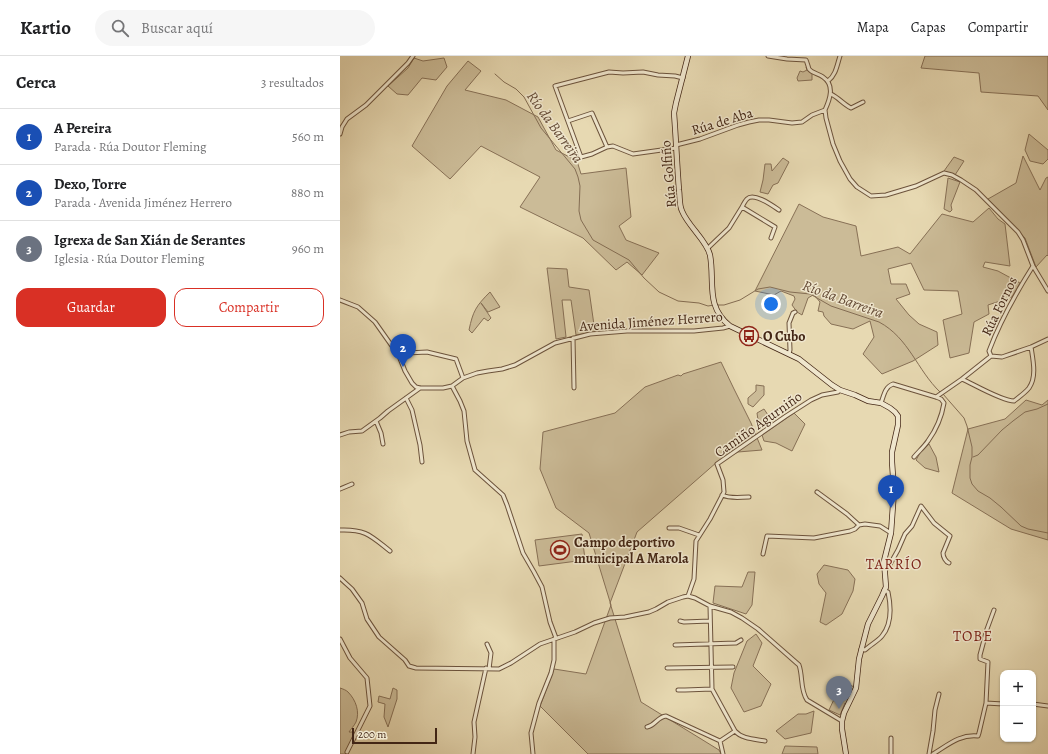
<!DOCTYPE html>
<html lang="es">
<meta charset="utf-8">
<style>
:root{--surface:#fff;--page:#f6f6f6;--text:#202124;--muted:#757577;--line:#e0e0e0;--accent:#d93025}
body{margin:0;font-family:Alegreya,serif;background:var(--page);color:var(--text)}
.controls{position:absolute;right:12px;bottom:12px;display:grid;overflow:hidden;border-radius:8px;box-shadow:0 1px 3px #0004}
.controls button{width:36px;height:36px;display:grid;place-items:center;padding:0;border:0;border-bottom:1px solid var(--line);background:var(--surface);color:var(--text);font:20px sans-serif}
.scale{position:absolute;left:12px;bottom:10px;width:85px;box-sizing:border-box;padding-left:4px;border:2px solid #432615;border-top:0;font-size:11px;line-height:14px;white-space:nowrap;color:#432615;-webkit-text-stroke:3px #efe6cd;paint-order:stroke}
.you{position:absolute;left:431px;top:248px;width:14px;height:14px;margin:-10px;border:3px solid #fff;border-radius:50%;background:#1a73e8;box-shadow:0 0 0 6px #1a73e833}
.badge{display:grid;place-items:center;width:26px;height:26px;border-radius:50%;background:var(--accent);color:#fff;font-size:13px;font-weight:700}
.pin{position:absolute;translate:-50% -33px;filter:drop-shadow(0 1px 2px #0008)}
.pin::after{content:'';position:absolute;top:21px;width:14px;height:12px;background:inherit;clip-path:polygon(0 0,100% 0,50% 100%)}
.list{margin:0;padding:0;list-style:none}
h2{display:flex;justify-content:space-between;align-items:center;height:52px;margin:0;padding:0 16px;font-size:17px}
h2 small{font-size:13px;font-weight:400;color:var(--muted)}
.list li{display:grid;grid-template-columns:26px 1fr auto;gap:12px;align-items:center;box-sizing:border-box;height:56px;padding:0 16px;border-top:1px solid var(--line)}
.list b{display:block;font-size:15px;white-space:nowrap}
.list p{margin:0;font-size:13px;white-space:nowrap;color:var(--muted)}
.list em{font-size:13px;font-style:normal;color:var(--muted)}
.actions{display:flex;gap:8px;padding:12px 16px}
.actions a{flex:1;padding:9px 0;border:1px solid var(--accent);border-radius:12px;text-align:center;font-size:14px;color:var(--accent)}
.actions .main{background:var(--accent);color:#fff}
.icon{flex:none;width:22px;height:22px;fill:none;stroke:currentColor;stroke-width:2;stroke-linecap:round;stroke-linejoin:round}
.map{position:relative;flex:none;width:708px;height:698px;overflow:hidden}
header{display:flex;align-items:center;gap:24px;box-sizing:border-box;height:56px;padding:0 20px;background:var(--surface);border-bottom:1px solid var(--line)}
header strong{font-size:19px}
nav{display:flex;gap:22px;margin-inline-start:auto;font-size:14px}
.search{width:280px;height:36px;background:var(--page);display:flex;align-items:center;gap:10px;box-sizing:border-box;padding:0 14px;border-radius:22px;color:var(--muted);font-size:15px}
main{display:flex}
aside{flex:1;background:var(--surface)}
.map>svg:first-child{display:block}
</style>
<header>
<strong>Kartio</strong>
<div class="search"><svg class="icon" aria-label="search" viewBox="0 0 24 24"><circle cx="10" cy="10" r="6"/><path d="M15 15l6 6"/></svg>Buscar aquí</div>
<nav><a>Mapa</a><a>Capas</a><a>Compartir</a></nav>
</header>
<main>
<aside>
<h2>Cerca<small>3 resultados</small></h2>
<ul class="list">
<li><span class="badge" style="background:#1a4fb4">1</span><div><b>A Pereira</b><p>Parada · Rúa Doutor Fleming</p></div><em>560 m</em></li>
<li><span class="badge" style="background:#1a4fb4">2</span><div><b>Dexo, Torre</b><p>Parada · Avenida Jiménez Herrero</p></div><em>880 m</em></li>
<li><span class="badge" style="background:#6b7280">3</span><div><b>Igrexa de San Xián de Serantes</b><p>Iglesia · Rúa Doutor Fleming</p></div><em>960 m</em></li>
</ul>
<div class="actions"><a class="main">Guardar</a><a>Compartir</a></div>
</aside>
<div class="map">
<svg width="708" height="698" viewBox="0 0 708 698">
<rect width="100%" height="100%" fill="#e7d9b2"/>
<filter id="stains"><feTurbulence type="fractalNoise" baseFrequency=".005" numOctaves="4"/><feColorMatrix values="0 0 0 0 .2 0 0 0 0 .09 0 0 0 0 .02 0 0 0 .5 -.17"/></filter>
<radialGradient id="worn" r=".72"><stop offset=".6" stop-color="#630" stop-opacity="0"/><stop offset="1" stop-color="#630" stop-opacity=".3"/></radialGradient>
<path fill="#cbbb97" stroke="#877056" d="M585 0H708V54L698 40 641 36 639 17 581 12Z
M74 2 83 5 104 2 107 11 96 24 82 22 68 39 57 38 48 30 68 12Z
M128 5 141 15 125 34 166 44 198 61 216 94 237 105 241 118 286 112 291 161 279 170 286 184 319 197 302 219 287 206 276 214 243 182 180 151 200 121 141 90 110 123 72 90 107 30Z
M466 11H468V14L472 18V24L458 25 457 22 460 15 463 16 467 14Z
M689 78 708 94V103L703 108 690 105 685 94Z
M683 100 700 134 706 122 708 121V200L707 199 696 211 685 182 648 143 676 127Z
M614 101 624 105 615 119 604 115Z
M443 102 449 106 438 127 433 129 428 138 420 136 423 124 425 108H431L432 115Z
M608 122 620 126 611 149 612 154 610 156 604 153Z
M459 148 483 161 516 170 521 200 558 191 570 198 602 158 633 166 649 152 658 163 665 168 670 210 645 206 643 211 658 215 680 227 672 241 648 249 649 258 634 266 629 297 610 302 603 264 622 258 618 235 584 234 571 207 548 213 551 228H566L570 238 556 243 569 259 579 268 597 276 598 289 573 305 542 318 523 298 534 281 530 265 513 273 491 268 484 260 483 256 478 255 480 246 475 240 473 239 468 242 462 259 457 256 452 249 455 243 454 240 441 235 434 239 415 235Z
M207 212 227 213 229 231 249 234 255 276 236 279 231 244H222L226 281 216 283Z
M150 236 160 251 148 256 141 247 151 262 148 265 144 262 132 277 129 274C133 255 136 250 150 236Z
M381 306 394 333 411 367 422 394 398 396 377 406 297 476 270 547 301 646 379 694 381 698H248L200 650 214 613 246 618 271 549 249 477 216 452 200 413 203 376 275 357 305 331 338 319 341 320 343 318Z
M416 329 424 330V339L413 351 408 348V342L416 335Z
M686 344 702 349 708 344V484L671 473 612 437 628 373 665 363Z
M424 353 432 365 430 369 419 371 417 357Z
M454 357 465 368 452 395 436 387 424 385 422 379Z
M589 388 596 401 599 416 585 412 576 404 580 397Z
M242 478 245 504 199 510 195 484Z
M484 509 508 514 515 523 513 535 502 558 486 569 480 566 486 537 479 528 477 518Z
M408 516H415L412 549 406 558 373 547 375 530 402 531Z
M416 578 422 587 413 610 431 628 421 650 404 656 391 632 394 617 407 585Z
M499 623 514 631 507 648 505 647 500 659 489 654 496 639 492 638Z
M0 632C3 633 6 634 8 636 16 644 20 656 16 666 14 670 11 673 9 676H14L15 678 6 696 8 698H0Z
M53 632 57 634V643L48 671 44 661 45 648 38 646 39 640 50 643Z
M474 655 471 677 445 683 436 675 458 658H466Z
M445 690 477 691 478 698H442Z"/>
<g fill="none" stroke-linecap="round" stroke-linejoin="round">
<path stroke="#846d53" stroke-width="1" d="M155 18 164 26 176 33 184 41 201 72 235 113 238 121 240 130 239 155 241 164 253 184 289 204 304 222 319 236 338 245 359 247 368 250 374 249
M377 249H384L400 244 418 233 430 231 450 236 470 238 491 250 539 266C569 282 577 314 600 336
M603 338 624 362 627 370 632 391V401L630 409V422L632 428 638 435 650 442 661 451 681 470 688 473 708 477
M633 401 638 399 662 374 673 365 685 356 697 353 708 348"/>
<g stroke="#6c533c" stroke-width="5">
<path id="minor" d="M488 25C496 19 497 9 500 0
M491 38C499 42 503 48 511 52L523 46
M485 54 486 62 493 88 500 105 510 123 517 131 531 140 546 139 576 130 604 117 612 119 621 124 636 134 678 176 683 184 693 210 708 235
M228 65 252 57 267 91
M0 78 2 71 7 63 26 49 68 7 73 0
M336 89 360 83 398 69 409 66 419 64H429L452 67 462 66 472 59 485 54C490 43 495 29 483 21 479 18 472 17 469 13 468 10 467 6 466 4L447 3 428 0
M336 92 293 98 273 90 267 91 252 98 241 101 215 30 269 16 283 17 303 16 318 19 335 20 343 22
M402 151C403 149 405 145 407 143 414 136 433 150 439 154
M368 192 389 172 402 151 435 171 431 182
M0 244 18 251 35 266 59 300 65 315 72 327 76 331 80 332H103L112 330 123 322 137 317 148 315 162 313 175 309 215 287 250 278 287 275H354L383 272 390 270
M233 282 234 332
M449 298 450 294 449 267 453 257 455 256
M59 300 67 297 87 296 116 303 123 322
M651 300 649 295C660 265 676 237 693 210
M622 323C635 329 662 345 674 345 679 341 685 337 689 332 697 321 693 304 691 291
M112 330 120 345 124 355 127 385 135 414 163 439 167 449 183 497 194 516 202 531 210 566 216 582
M596 341 622 323 651 300 662 301 691 291 708 283
M66 342 72 354 80 389 82 406
M541 347C544 339 545 331 553 328L596 341 601 343 604 347C602 359 596 374 588 385 584 391 578 396 574 401
M36 365 41 377 43 388
M0 379 9 376 22 375 40 362 48 355 80 332
M0 433 12 428
M477 436 507 458 519 469
M382 439C391 443 400 441 409 441
M329 472H339L359 479
M0 474C26 473 31 480 50 495
M423 498 427 480 474 482 510 475 515 473 519 469 525 468 540 470 551 477
M545 514 549 510 558 494 565 478 572 470 581 450 594 467 610 480 603 497C603 501 606 506 609 507
M0 522 12 533 22 547 27 563 39 581 65 604 69 610 76 612 159 613 171 607 200 588 235 576 254 567 270 562 285 561 309 556 316 553 328 546 343 541 348 540 355 542 370 550 391 556 402 562 418 573 459 609C463 620 460 634 467 644L502 665
M348 540 354 523 356 485 370 463 384 436 383 424 377 408 446 360 471 344 482 339 498 336 500 334
M370 550 372 633 395 675C402 683 414 683 425 685
M340 565 344 566 370 565
M0 583 10 602 27 622 30 650 7 696
M147 588 151 597 149 613
M335 589 396 587 401 584
M521 593 525 594C530 589 538 585 542 580 552 568 551 550 548 536L544 534
M327 612 393 611
M338 634H345L372 633
M646 647 648 606 640 603V599L647 573 654 554
M693 648 708 650
M307 671C316 669 317 661 326 660L380 685
M551 682V698
M380 685 395 675
M380 685 383 698
M133 698 135 681 134 666 146 612
M193 698 191 677 199 647 211 617 214 604V583
M589 698 593 675 595 654 599 638
M593 698C608 689 620 678 638 680L639 677 646 647 663 648"/>
</g>
<g stroke="#432615" stroke-width="6">
<path id="secondary" d="M348 0 336 47 334 57C336 83 337 109 339 134 340 141 339 149 342 155 348 170 367 185 370 199 375 226 365 250 390 270L459 303 492 329 500 334 515 339 528 345 541 347 550 352 555 356 558 360V369L552 396V406L554 435 551 477 544 505 546 531 542 540 528 568 519 603 516 632 504 657 502 665V673L506 698"/>
</g>
<use href="#minor" stroke="#efe6cd" stroke-width="3"/>
<use href="#secondary" stroke="#efe6cd" stroke-width="4.5"/>
</g>
<defs>
<g id="bus-ring" transform="scale(1)"><circle r="9.5" fill="#efe6cd" stroke="#8f2418" stroke-width="1.5"/><path d="M-5-6H5V4H4V6H2V4H-2V6H-4V4H-5ZM-3.5-4V0h7V-4ZM-3.5 1.2v1.5H-2V1.2ZM2 1.2v1.5H3.5V1.2Z" fill="#8f2418"/></g>
<g id="stadium-ring" transform="scale(1)"><circle r="9.5" fill="#efe6cd" stroke="#8f2418" stroke-width="1.5"/><path d="M0-5a6.5 5 0 1 0 0 10a6.5 5 0 1 0 0-10ZM-3.5-1.8h7v3.6h-7Z" fill="#8f2418"/></g>
</defs>
<g fill-rule="evenodd">
<use href="#bus-ring" x="409" y="280"/>
<use href="#stadium-ring" x="220" y="494"/>
</g>
<g text-anchor="middle" stroke-width="3" stroke-linejoin="round" paint-order="stroke">
<g font-size="14" fill="#432615" stroke="#efe6cd">
<text transform="translate(382 65) rotate(-17)" y="5">Rúa de Aba</text>
<text transform="translate(328 118) rotate(-95)" y="5">Rúa Golfiño</text>
<text transform="translate(659 250) rotate(-64)" y="5">Rúa Fornos</text>
<text transform="translate(311 265) rotate(-4)" y="5">Avenida Jiménez Herrero</text>
<text transform="translate(418 368) rotate(-35)" y="5">Camiño Agurniño</text>
</g>
<g font-size="14" font-weight="bold" fill="#432615" stroke="#efe6cd" text-anchor="start">
<text x="423" y="285">O Cubo</text>
<text x="234" y="491">Campo deportivo<tspan x="234" dy="16">municipal A Marola</tspan></text>
</g>
<g font-size="15" font-style="italic" fill="#634934" stroke="#efe6cd">
<text transform="translate(215 71) rotate(54)" y="5">Río da Barreira</text>
<text transform="translate(503 243) rotate(20)" y="5">Río da Barreira</text>
</g>
<g font-size="15" letter-spacing="1" fill="#7a1f14" stroke="#efe6cd">
<text x="554" y="513">TARRÍO</text>
<text x="633" y="585">TOBE</text>
</g>
</g>
<rect width="100%" height="100%" filter="url(#stains)"/>
<rect width="100%" height="100%" fill="url(#worn)"/>
</svg>
<div class="controls">
<button>+</button>
<button>−</button>
</div>
<div class="scale">200 m</div>
<div class="you"></div>
<div class="pin badge" style="left:551px;top:452px;background:#1a4fb4">1</div>
<div class="pin badge" style="left:63px;top:311px;background:#1a4fb4">2</div>
<div class="pin badge" style="left:499px;top:653px;background:#6b7280">3</div>
</div>
</main>
